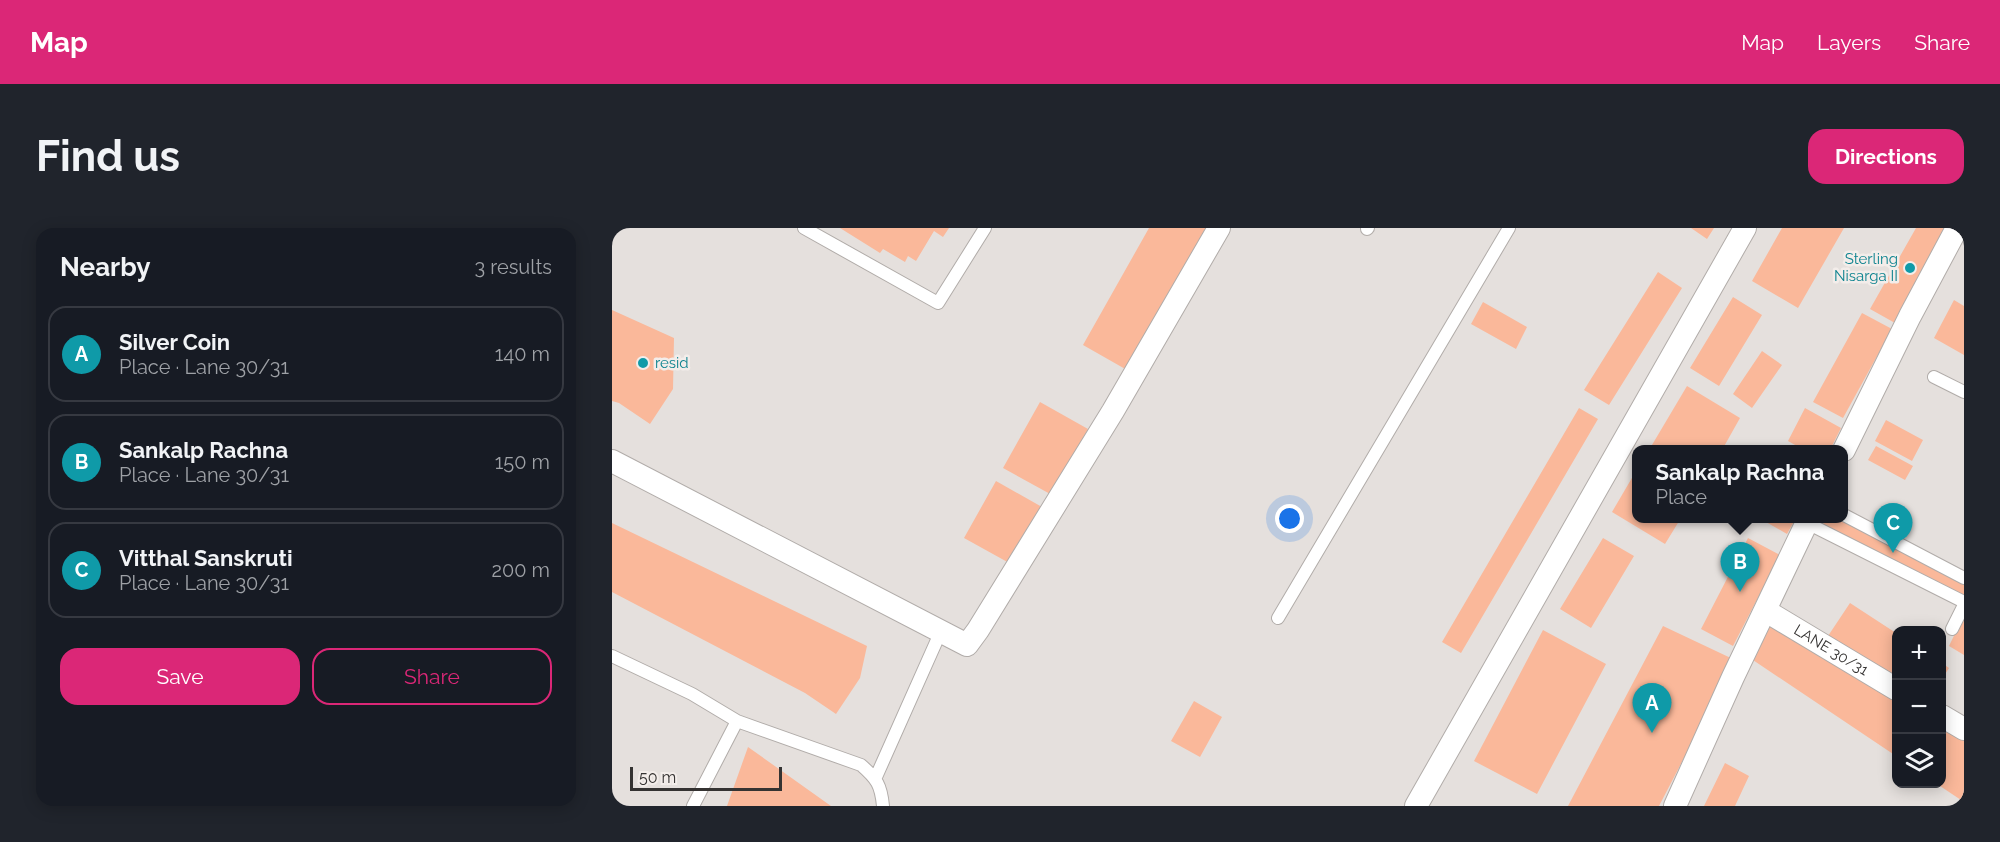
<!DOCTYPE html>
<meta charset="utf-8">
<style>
:root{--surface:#171b24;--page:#20242c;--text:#f1f3f6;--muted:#9ea1a6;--line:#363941;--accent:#db2777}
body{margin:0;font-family:Raleway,sans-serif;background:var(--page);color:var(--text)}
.controls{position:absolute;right:18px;bottom:18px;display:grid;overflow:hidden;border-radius:12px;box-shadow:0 3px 15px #0003}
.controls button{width:54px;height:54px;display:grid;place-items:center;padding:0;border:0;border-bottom:2px solid var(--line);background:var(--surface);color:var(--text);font:30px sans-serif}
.scale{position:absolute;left:18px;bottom:15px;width:152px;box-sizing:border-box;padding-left:6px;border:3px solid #353332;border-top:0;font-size:16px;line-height:21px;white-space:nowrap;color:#353332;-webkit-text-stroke:4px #f3edea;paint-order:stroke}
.you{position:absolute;left:678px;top:291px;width:21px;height:21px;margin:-15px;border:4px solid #fff;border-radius:50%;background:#1a73e8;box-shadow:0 0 0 9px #1a73e833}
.badge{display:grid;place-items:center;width:39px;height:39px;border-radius:50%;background:var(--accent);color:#fff;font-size:20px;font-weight:700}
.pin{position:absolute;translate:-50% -50px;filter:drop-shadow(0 2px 3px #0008)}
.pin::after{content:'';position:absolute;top:32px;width:21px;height:18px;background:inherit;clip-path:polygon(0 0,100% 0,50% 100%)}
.popup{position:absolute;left:1020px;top:217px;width:216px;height:78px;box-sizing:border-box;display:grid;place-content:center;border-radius:12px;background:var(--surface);filter:drop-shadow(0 2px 4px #0005);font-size:20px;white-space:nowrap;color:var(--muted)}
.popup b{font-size:22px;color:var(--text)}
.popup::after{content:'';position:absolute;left:50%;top:100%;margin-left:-12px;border:12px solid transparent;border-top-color:var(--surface)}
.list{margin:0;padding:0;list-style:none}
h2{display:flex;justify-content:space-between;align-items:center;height:78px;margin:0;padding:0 24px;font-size:26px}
h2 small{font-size:20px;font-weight:400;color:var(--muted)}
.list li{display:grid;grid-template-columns:39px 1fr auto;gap:18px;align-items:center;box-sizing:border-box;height:96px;margin:0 12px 12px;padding:0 12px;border:2px solid var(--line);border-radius:18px}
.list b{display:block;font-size:22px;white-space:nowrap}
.list p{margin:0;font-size:20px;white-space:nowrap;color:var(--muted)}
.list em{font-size:20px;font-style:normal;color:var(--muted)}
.actions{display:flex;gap:12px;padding:18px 24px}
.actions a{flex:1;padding:14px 0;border:2px solid var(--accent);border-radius:18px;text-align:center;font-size:21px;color:var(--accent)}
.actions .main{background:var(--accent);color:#fff}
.icon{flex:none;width:33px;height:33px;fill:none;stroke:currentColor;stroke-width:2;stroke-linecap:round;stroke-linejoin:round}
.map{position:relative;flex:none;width:1352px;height:578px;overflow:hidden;border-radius:18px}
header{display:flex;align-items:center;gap:36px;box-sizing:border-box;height:84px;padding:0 30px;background:var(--accent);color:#fff}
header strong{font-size:28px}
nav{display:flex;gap:33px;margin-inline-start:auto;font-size:21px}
.intro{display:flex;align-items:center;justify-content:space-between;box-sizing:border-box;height:144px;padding:0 36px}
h1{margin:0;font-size:42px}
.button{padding:15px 27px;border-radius:18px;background:var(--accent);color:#fff;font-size:21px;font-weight:700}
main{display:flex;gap:36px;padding:0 36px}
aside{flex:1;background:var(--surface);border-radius:18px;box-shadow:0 3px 15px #0003}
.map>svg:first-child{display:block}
</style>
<header>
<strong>Map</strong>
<nav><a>Map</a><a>Layers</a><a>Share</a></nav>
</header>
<div class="intro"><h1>Find us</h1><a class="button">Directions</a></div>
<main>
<aside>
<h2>Nearby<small>3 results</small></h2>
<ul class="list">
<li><span class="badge" style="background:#0f9aa8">A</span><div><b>Silver Coin</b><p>Place · Lane 30/31</p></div><em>140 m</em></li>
<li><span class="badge" style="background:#0f9aa8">B</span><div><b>Sankalp Rachna</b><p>Place · Lane 30/31</p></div><em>150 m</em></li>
<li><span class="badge" style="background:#0f9aa8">C</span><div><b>Vitthal Sanskruti</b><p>Place · Lane 30/31</p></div><em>200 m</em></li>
</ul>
<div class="actions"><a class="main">Save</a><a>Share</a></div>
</aside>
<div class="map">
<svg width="1352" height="578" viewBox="0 0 1352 578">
<rect width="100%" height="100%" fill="#e5e0dd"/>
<path fill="#fab89a" d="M228 0H337L331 9 322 3 304 33 296 28 293 34 271 21 268 25Z
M537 0H604L522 146 471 117Z
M1079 0H1102L1095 11Z
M1170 0H1232L1186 80 1140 53Z
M1304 0H1337L1283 95 1258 81Z
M1046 44 1070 60 997 177 972 162Z
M1121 69 1150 87 1107 158 1078 140Z
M1342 72 1352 78V127L1322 110Z
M871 74 915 99 904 121 859 96Z
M0 82 62 110 61 161 38 196 7 175 0 173Z
M1250 85 1280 101 1231 190 1201 174Z
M1150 123 1170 137 1140 180 1121 166Z
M1075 158 1128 190 1110 222H1037Z
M428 174 476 201 440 267 391 240Z
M967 180 986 191 849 425 830 414Z
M1193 180 1229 200 1218 222H1192L1176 213Z
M1274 192 1311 212 1300 233 1263 213Z
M1264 218 1301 238 1293 252 1256 232Z
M1024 243V290H1069L1053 316 1000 284Z
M384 253 430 279 399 336 352 310Z
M1147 290H1184L1175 306Z
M1214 290H1232L1352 352V371L1210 298Z
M0 295 255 418 248 450 224 486 193 465 0 364Z
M991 310 1022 328 979 400 948 381Z
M1136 310 1168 327 1121 418 1089 401Z
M1238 375 1284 405V453L1216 408Z
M1157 387 1284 466V528L1135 428Z
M1352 387V427L1337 418Z
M1051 398 1123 432 1047 578H956Z
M931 402 994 436 925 566 862 533Z
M1330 435 1337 440 1330 451Z
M582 473 610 489 588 529 559 513Z
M1330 493 1352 507V574L1325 556H1330Z
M136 519 219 578H115Z
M1113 535 1137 548 1123 578H1092Z"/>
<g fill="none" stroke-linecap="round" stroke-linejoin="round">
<g stroke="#b1aca9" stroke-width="14">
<path id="lane" d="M192 0 326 75 373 0
M755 1 756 0
M1322 149 1352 164
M1232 287 1352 350
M1195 295 1352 374
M666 390 897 0
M1340 401 1352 377
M0 428 80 466 125 493 249 537C265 551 269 557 271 578
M264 549 329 403
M81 578 125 493"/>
</g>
<g stroke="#b1aca9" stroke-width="24">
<g id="street">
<path d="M1232 222 1298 88 1345 0"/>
<path d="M0 233 355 417 366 402 501 183 607 0"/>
<path id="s1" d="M1154 383 1284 461"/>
<path d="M1330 488 1352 501"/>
<path d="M804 578 1133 0"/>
<path d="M1063 578 1121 449 1197 290"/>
</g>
</g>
<use href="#lane" stroke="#fff" stroke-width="12"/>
<use href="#street" stroke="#fff" stroke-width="22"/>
</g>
<g fill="#0f9aa8" stroke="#f3edea" stroke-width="2">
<circle cx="1298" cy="40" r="6"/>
<circle cx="31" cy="135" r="6"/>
</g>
<g text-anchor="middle" stroke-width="5" stroke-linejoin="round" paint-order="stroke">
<g font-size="15" fill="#0d838f" stroke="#f3edea" text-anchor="end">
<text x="1286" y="36">Sterling<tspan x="1286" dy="17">Nisarga II</tspan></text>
<text x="43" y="140" text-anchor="start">resid</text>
</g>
<g font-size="15" fill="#353332" stroke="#f3edea">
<text dy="5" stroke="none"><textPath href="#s1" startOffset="76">LANE 30/31</textPath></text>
</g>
</g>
</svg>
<div class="controls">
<button>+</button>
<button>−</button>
<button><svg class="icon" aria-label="layers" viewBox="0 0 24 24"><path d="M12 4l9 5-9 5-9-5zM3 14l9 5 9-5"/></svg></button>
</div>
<div class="scale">50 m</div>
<div class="you"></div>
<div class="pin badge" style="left:1040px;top:505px;background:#0f9aa8">A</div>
<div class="pin badge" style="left:1128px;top:364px;background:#0f9aa8">B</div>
<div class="popup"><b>Sankalp Rachna</b>Place</div>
<div class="pin badge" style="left:1281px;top:325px;background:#0f9aa8">C</div>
</div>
</main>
